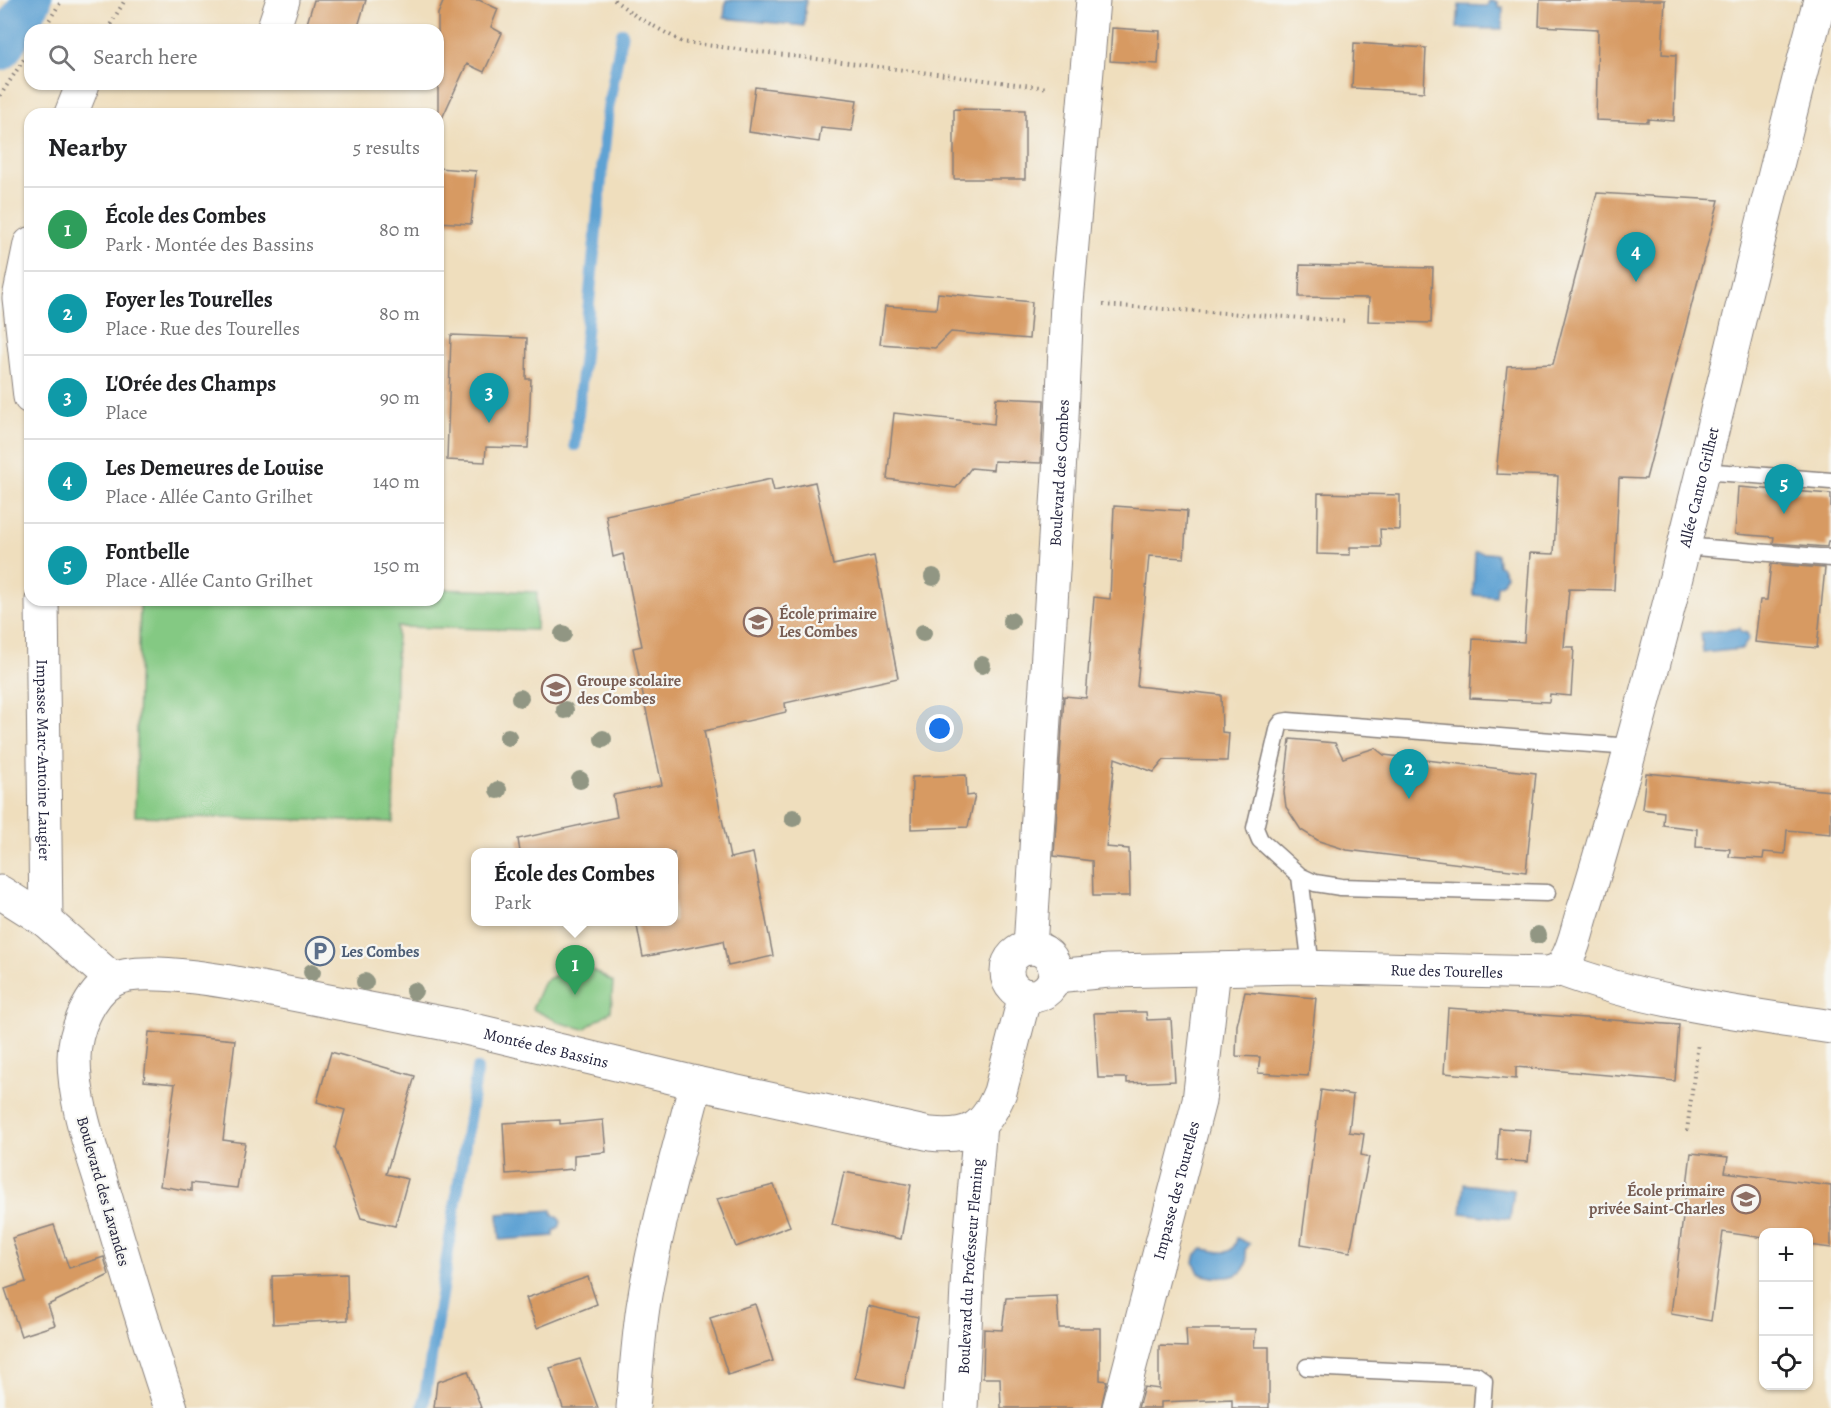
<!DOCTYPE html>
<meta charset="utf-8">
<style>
:root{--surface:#fff;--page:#f2f2f2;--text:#202124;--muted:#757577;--line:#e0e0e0;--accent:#0f766e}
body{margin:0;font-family:Alegreya,serif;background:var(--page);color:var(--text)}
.controls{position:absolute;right:18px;bottom:18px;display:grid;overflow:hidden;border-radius:12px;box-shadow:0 2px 4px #0004}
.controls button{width:54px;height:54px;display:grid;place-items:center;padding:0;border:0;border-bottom:2px solid var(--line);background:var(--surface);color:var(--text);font:30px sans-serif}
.you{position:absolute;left:940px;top:729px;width:21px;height:21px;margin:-15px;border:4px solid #fff;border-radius:50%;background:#1a73e8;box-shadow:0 0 0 9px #1a73e833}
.badge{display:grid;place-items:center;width:39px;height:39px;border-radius:50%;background:var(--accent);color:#fff;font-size:20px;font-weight:700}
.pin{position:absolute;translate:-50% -50px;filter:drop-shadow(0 2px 3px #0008)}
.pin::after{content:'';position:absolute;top:32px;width:21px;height:18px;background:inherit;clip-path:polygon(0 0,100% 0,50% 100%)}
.popup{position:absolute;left:471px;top:848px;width:207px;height:78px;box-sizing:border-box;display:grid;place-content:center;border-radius:12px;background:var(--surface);filter:drop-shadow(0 2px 4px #0005);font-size:20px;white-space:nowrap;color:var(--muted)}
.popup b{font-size:22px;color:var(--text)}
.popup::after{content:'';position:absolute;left:50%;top:100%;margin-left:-12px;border:12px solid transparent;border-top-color:var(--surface)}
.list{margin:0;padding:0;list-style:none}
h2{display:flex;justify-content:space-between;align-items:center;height:78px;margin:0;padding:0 24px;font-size:26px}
h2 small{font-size:20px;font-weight:400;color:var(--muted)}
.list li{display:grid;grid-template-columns:39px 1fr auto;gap:18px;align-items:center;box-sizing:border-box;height:84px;padding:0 24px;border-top:2px solid var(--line)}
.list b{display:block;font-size:22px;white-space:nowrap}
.list p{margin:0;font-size:20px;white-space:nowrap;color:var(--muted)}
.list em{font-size:20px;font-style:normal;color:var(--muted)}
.icon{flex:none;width:33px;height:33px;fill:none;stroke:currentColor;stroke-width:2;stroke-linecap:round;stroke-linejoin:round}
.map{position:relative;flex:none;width:1831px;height:1408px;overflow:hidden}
.search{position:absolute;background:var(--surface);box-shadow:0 2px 4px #0004;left:24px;top:24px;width:420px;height:66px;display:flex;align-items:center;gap:15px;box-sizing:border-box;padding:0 21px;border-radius:18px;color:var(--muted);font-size:22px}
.panel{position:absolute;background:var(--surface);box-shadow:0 2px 4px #0004;left:24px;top:108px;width:420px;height:498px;border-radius:18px}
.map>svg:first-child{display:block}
</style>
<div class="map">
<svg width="1831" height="1408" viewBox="0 0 1831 1408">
<rect width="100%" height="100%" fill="#f6f6f2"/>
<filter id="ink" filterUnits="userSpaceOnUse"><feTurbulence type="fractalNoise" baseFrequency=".0167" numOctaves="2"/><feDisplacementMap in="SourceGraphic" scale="12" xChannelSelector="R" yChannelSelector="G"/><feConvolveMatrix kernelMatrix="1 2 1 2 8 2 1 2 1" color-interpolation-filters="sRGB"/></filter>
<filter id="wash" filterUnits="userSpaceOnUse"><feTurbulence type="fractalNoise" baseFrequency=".008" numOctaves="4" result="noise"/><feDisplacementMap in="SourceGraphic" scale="24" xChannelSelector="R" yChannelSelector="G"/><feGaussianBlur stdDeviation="1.35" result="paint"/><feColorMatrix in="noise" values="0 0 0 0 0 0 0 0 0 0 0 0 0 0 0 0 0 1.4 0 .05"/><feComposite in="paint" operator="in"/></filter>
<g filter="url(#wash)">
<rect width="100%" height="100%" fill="#efdebd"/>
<path fill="#84c983" stroke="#53765f" stroke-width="1.5" d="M438 589 537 592 536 630 397 627 393 822 135 816 140 600H438Z
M575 966 589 968 613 982 611 1011 584 1029 561 1023 532 1009 544 981Z"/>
<path fill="#5fa2d3" stroke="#406287" stroke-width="1.5" d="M726 0H806L804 26 724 18Z
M1489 1 1498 2V7H1503L1502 29 1457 28 1459 5 1487 6Z
M1475 552 1497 554 1498 565 1501 566 1506 575 1503 583 1497 586 1496 597 1473 595Z
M1740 628 1741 632 1747 633 1749 639 1742 649 1703 653 1701 633Z
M1464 1184 1514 1190 1510 1219 1461 1213Z
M552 1210 553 1215 558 1217 561 1222 559 1228 554 1231V1236L500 1240 498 1214Z
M1237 1238 1250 1244 1245 1250C1245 1254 1248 1260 1246 1264 1242 1281 1211 1279 1199 1273L1194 1262 1196 1254 1203 1249C1218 1250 1232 1260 1237 1238Z"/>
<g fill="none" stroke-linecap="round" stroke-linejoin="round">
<path stroke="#5fa2d3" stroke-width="12" d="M575 445 608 109 622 33
M423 1408 477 1069"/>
<path stroke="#5fa2d3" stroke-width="40" d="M0 51 32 0"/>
</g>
<g id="blocks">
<path fill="#d79a62" d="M314 0H366L357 30H305Z
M444 0H479L498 9 491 27 502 33 484 72 467 64 438 127V14Z
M1540 0H1665L1662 54 1676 55 1674 121 1648 119V122L1596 120 1598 29 1539 26Z
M1112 28 1160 31 1158 64 1110 61Z
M1354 43 1426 48 1424 92 1352 88Z
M755 87 857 100 852 131 821 128 819 142 749 132Z
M954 109 1025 110V179H954Z
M438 168 476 171 471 224 438 222Z
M1597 193 1719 200 1646 479 1619 478 1614 590 1569 589 1564 647H1574L1571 696 1550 694 1549 702 1470 698 1473 639 1524 642 1530 553 1554 554 1558 476 1496 474 1507 366 1553 364Z
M1300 265 1433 268 1431 323 1368 321 1369 298 1299 297Z
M938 293 1032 302 1029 339 951 332 935 348 880 344 885 306 936 309Z
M451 335 527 338 526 379H531L528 448 486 447 485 462 447 460Z
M996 398 1044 400 1041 463 994 461 993 470 971 468 956 488 887 479 894 413 994 424Z
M771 479 774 491 815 482 833 565 874 556 898 678 785 703 786 712 704 731 730 858 753 853 773 956 728 966 723 941 643 957 636 921H674V852H520L518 839 617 817 613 795 662 785 633 648 642 646 623 554 613 557 606 515Z
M1738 487 1831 494V541H1828L1827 547 1773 543 1774 537 1735 534Z
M1318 493 1400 495V530L1380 529 1381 547H1350V555L1317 554Z
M1114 506 1187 511 1184 558 1149 556 1137 686 1221 695 1222 732 1229 733 1227 761 1164 760 1154 772 1115 758 1106 847 1129 849 1130 896H1093L1092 861 1054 856 1064 696 1086 698 1094 597 1110 599Z
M1771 564 1825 568 1817 648 1755 642 1760 600H1767Z
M1290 739 1335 743 1343 758 1375 748 1384 755 1536 773 1526 872 1347 850 1319 841 1301 830 1286 807 1284 792Z
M1646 773 1831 791V834L1787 830 1785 854 1764 852 1763 859 1729 857 1730 849 1696 847 1697 829 1663 825 1664 812 1642 809Z
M966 775 967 796 975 795 968 827 911 829 912 777Z
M1245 992 1316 998 1308 1076 1258 1073 1260 1057 1236 1056 1237 1025Z
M1448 1008 1679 1025 1675 1081 1516 1067V1079L1444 1073Z
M1131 1012H1146L1147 1020 1171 1019 1175 1081 1127 1083V1078H1098L1094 1013Z
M149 1032 235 1040 223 1140 245 1143 237 1188 191 1183V1191L160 1186 175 1084 144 1081Z
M331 1052 415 1076 386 1174 408 1179 395 1226 361 1218 335 1148 345 1110 317 1102Z
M1321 1090 1353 1095 1349 1132 1364 1134 1361 1155 1369 1157 1350 1252 1301 1244Z
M560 1120V1124L603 1120 606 1152 574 1155V1169L506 1174 503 1123Z
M1499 1128 1531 1130 1528 1162 1497 1160Z
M1691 1153 1728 1157 1725 1172 1831 1186V1248L1809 1245V1233H1764V1238L1723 1232 1711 1321 1671 1314Z
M844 1172 911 1185 901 1239 832 1225Z
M774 1185 790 1226 736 1247 717 1199Z
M54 1225 69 1268 104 1257 109 1275 48 1305 55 1325 21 1336 5 1289 26 1282 12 1238Z
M347 1274 348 1320 273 1324 272 1276Z
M588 1277 597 1304 537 1328 526 1298Z
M1057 1296 1059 1328H1100V1380L1107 1381 1101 1408H1001L1000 1378H983L984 1329 1002 1330 1006 1298Z
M755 1304 773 1361 728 1375 710 1318Z
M868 1306 918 1317 904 1388 855 1378Z
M1186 1329H1256L1254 1347H1269V1408H1232V1399L1161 1402V1408H1138L1144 1387 1159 1389V1346L1187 1347Z
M580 1359 598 1408H563L550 1368Z
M468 1371 481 1408H434L437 1382Z"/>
</g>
</g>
<g filter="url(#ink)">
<use href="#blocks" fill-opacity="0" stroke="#88807c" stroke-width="1.5"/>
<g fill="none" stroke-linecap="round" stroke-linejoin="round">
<g stroke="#88807c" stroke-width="19">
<path id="lane" d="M1702 471 1831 481
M1683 546 1831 558
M1300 876 1315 883 1341 887 1547 893
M1311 968 1300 876 1260 840 1255 828 1279 726 1282 722 1288 721 1631 747
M1307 1367 1476 1375 1484 1381 1482 1408"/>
</g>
<g stroke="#88807c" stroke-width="35">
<g id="street">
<path d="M273 30 283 0"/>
<path d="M71 114 83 84"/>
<path d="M30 244 19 298 30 397"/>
<path id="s1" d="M42 600 46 921"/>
<path d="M0 892 46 921 113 980"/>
<path id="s2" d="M1030 948 1061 440 1067 302 1093 0"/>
<path d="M1559 969C1646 1002 1740 1013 1831 1027"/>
<path d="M633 1408C636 1374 638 1341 643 1307 655 1231 677 1157 696 1083"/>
<path id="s3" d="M961 1408 968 1267 980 1124"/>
<path id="s4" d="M1119 1408 1199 1101 1214 969"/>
</g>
</g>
<g stroke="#88807c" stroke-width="35">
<g id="secondary">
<circle cx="1031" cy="972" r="24"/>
<path id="s5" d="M1055 976 1109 971 1300 967 1548 973C1556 971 1561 969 1565 962 1574 948 1577 930 1582 914 1595 875 1605 836 1617 797 1693 533 1748 264 1820 0"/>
<path id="s6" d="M171 1408C147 1338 126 1266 105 1195 92 1151 74 1105 74 1058 74 1032 89 993 113 980 136 967 204 978 230 982L457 1026 696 1083 930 1134C969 1138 985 1129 1000 1092L1025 995"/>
</g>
</g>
<path stroke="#88807c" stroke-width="4" stroke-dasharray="1.5 4.5" stroke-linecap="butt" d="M614 0 636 16 682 42 1048 88
M43 30 62 0
M109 30V27L125 0
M0 96 30 50
M1103 305 1348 321
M1687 1131 1698 1043"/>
<use href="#lane" stroke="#fff" stroke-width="16"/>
<use href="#street" stroke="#fff" stroke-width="33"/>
<use href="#secondary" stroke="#fff" stroke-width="33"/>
</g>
<g fill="#919683">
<circle cx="933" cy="577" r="9"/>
<circle cx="1011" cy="621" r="9"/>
<circle cx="923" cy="633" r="9"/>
<circle cx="563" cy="634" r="9"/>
<circle cx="982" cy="665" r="9"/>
<circle cx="520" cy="698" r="9"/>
<circle cx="565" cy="710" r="9"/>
<circle cx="508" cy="737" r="9"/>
<circle cx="603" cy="739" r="9"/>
<circle cx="580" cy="780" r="9"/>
<circle cx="498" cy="790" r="9"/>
<circle cx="793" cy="818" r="9"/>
<circle cx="1538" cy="935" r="9"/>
<circle cx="312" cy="972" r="9"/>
<circle cx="365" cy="982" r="9"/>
<circle cx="414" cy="991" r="9"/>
</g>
</g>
<defs>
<g id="school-ring" transform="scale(1.5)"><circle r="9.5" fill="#f6f6f2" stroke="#8d6e63" stroke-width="1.5"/><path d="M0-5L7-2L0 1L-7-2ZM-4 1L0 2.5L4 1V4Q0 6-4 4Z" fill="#8d6e63"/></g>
<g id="parking-ring" transform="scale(1.5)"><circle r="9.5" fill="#f6f6f2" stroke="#5c6f8a" stroke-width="1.5"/><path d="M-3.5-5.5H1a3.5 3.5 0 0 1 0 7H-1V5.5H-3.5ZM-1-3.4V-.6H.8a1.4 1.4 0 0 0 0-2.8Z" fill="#5c6f8a"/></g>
</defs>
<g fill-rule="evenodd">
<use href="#school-ring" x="758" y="622"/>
<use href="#school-ring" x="556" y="689"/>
<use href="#parking-ring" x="320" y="951"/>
<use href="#school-ring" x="1746" y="1199"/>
</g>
<g text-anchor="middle" stroke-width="4.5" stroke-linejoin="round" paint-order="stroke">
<g font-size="16" fill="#22223b" stroke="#f6f6f2">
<text dy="6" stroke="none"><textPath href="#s2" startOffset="476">Boulevard des Combes</textPath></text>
<text dy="6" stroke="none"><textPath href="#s5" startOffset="1008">Allée Canto Grilhet</textPath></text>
<text dy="6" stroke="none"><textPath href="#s1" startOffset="160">Impasse Marc-Antoine Laugier</textPath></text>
<text dy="6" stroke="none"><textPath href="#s5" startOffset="392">Rue des Tourelles</textPath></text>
<text dy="6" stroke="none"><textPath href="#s6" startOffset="896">Montée des Bassins</textPath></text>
<text dy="6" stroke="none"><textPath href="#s4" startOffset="225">Impasse des Tourelles</textPath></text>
<text transform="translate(104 1191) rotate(74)" y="6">Boulevard des Lavandes</text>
<text dy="6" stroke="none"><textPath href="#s3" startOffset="142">Boulevard du Professeur Fleming</textPath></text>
</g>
<g font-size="16" font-weight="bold" fill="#785e54" stroke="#f6f6f2" text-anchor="start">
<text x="779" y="619">École primaire<tspan x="779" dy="18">Les Combes</tspan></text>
<text x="577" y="686">Groupe scolaire<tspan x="577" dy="18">des Combes</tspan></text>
<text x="1725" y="1196" text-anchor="end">École primaire<tspan x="1725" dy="18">privée Saint-Charles</tspan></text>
</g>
<g font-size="16" font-weight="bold" fill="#4e5e75" stroke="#f6f6f2" text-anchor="start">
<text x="341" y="957">Les Combes</text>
</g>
</g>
</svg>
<div class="controls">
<button>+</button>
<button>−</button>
<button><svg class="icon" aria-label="locate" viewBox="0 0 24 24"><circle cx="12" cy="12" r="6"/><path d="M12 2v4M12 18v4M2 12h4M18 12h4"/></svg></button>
</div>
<div class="you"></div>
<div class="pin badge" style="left:575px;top:995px;background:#2e9e5b">1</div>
<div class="popup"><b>École des Combes</b>Park</div>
<div class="pin badge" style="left:1409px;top:799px;background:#0f9aa8">2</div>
<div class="pin badge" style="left:489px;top:423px;background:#0f9aa8">3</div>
<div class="pin badge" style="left:1636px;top:282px;background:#0f9aa8">4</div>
<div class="pin badge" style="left:1784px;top:514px;background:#0f9aa8">5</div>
<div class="search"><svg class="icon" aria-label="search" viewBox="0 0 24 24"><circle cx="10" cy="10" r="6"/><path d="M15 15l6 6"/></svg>Search here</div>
<section class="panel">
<h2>Nearby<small>5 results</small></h2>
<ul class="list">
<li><span class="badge" style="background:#2e9e5b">1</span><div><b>École des Combes</b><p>Park · Montée des Bassins</p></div><em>80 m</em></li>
<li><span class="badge" style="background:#0f9aa8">2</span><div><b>Foyer les Tourelles</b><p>Place · Rue des Tourelles</p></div><em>80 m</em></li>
<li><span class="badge" style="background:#0f9aa8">3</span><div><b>L'Orée des Champs</b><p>Place</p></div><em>90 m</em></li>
<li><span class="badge" style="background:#0f9aa8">4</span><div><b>Les Demeures de Louise</b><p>Place · Allée Canto Grilhet</p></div><em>140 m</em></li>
<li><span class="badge" style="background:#0f9aa8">5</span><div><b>Fontbelle</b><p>Place · Allée Canto Grilhet</p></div><em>150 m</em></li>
</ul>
</section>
</div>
